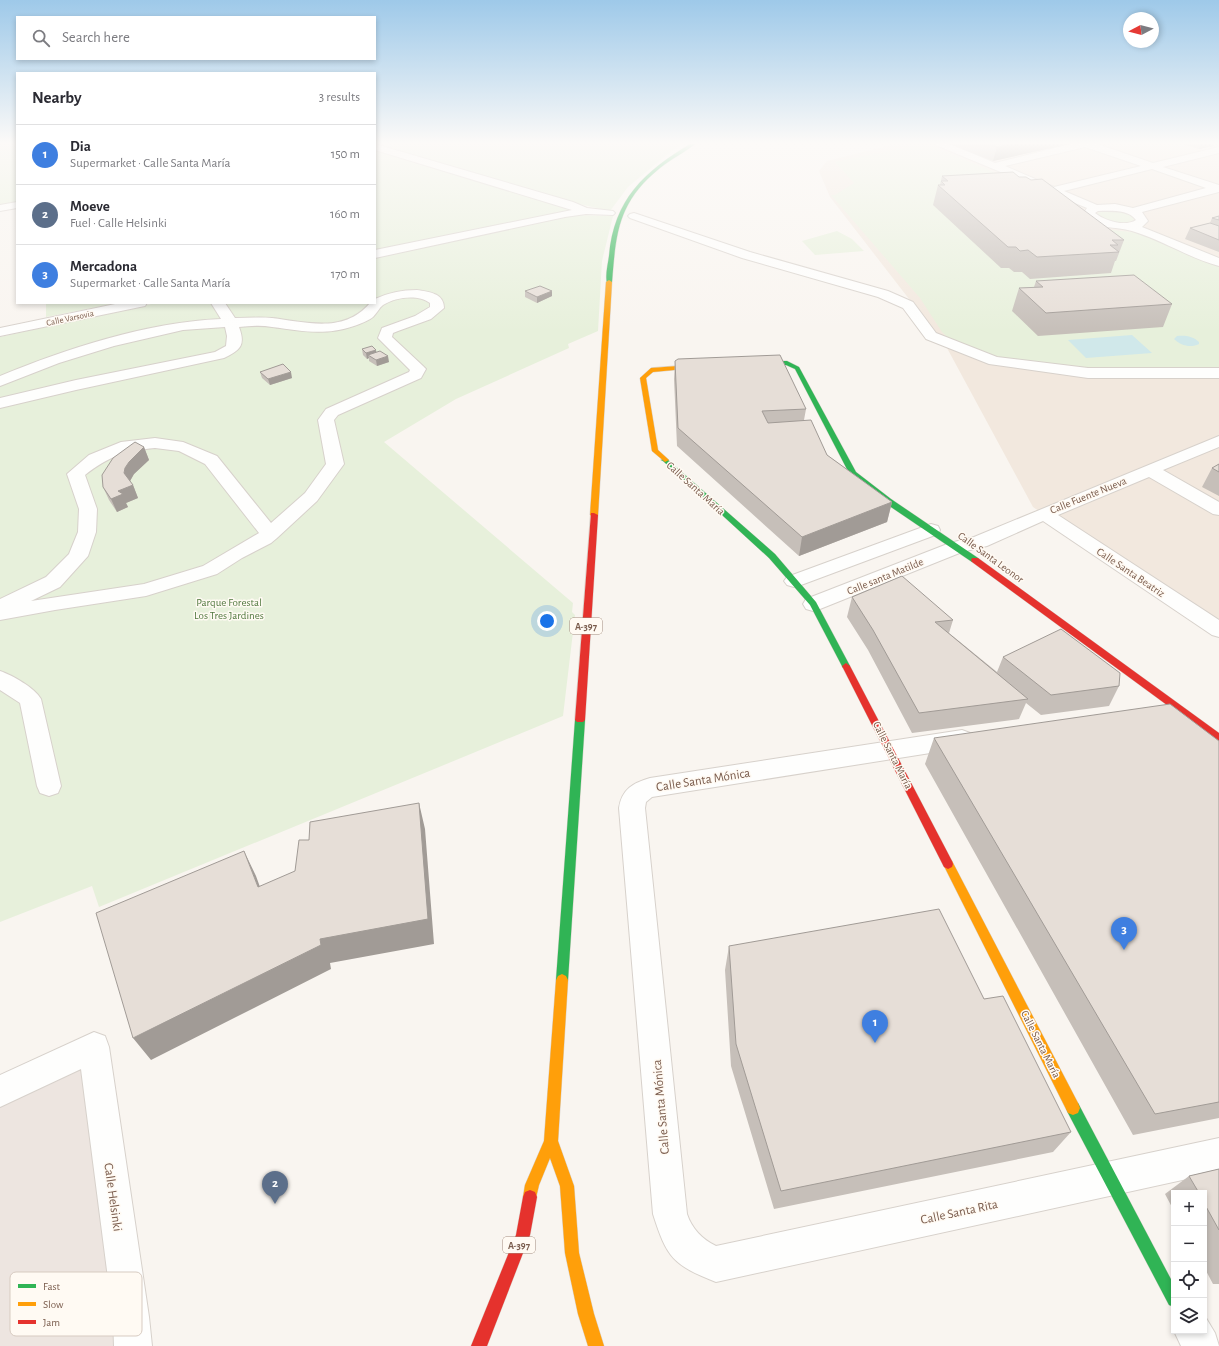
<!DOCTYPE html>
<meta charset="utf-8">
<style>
:root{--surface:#fff;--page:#f7f7f7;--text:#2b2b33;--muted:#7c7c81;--line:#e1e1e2;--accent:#0b8043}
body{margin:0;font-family:"Alegreya Sans",sans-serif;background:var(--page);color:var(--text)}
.controls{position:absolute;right:12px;bottom:12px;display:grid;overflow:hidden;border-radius:0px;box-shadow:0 2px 6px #0003}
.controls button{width:36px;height:36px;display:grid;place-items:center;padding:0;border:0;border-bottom:1px solid var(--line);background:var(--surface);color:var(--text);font:20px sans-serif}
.compass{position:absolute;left:1123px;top:12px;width:36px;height:36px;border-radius:50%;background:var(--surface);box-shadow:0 2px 6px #0003;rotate:263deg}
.you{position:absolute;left:547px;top:621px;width:14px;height:14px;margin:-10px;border:3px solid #fff;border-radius:50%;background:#1a73e8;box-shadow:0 0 0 6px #1a73e833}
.badge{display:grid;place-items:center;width:26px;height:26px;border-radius:50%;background:var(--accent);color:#fff;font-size:13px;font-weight:700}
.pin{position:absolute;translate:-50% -33px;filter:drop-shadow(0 1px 2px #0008)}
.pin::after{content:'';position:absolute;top:21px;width:14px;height:12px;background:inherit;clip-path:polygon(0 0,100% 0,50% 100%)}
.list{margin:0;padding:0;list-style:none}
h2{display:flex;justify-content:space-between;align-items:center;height:52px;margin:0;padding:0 16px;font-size:17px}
h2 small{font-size:13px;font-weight:400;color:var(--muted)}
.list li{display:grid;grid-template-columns:26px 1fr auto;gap:12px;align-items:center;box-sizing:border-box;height:60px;padding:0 16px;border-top:1px solid var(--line)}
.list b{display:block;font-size:15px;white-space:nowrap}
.list p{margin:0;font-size:13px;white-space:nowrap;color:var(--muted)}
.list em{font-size:13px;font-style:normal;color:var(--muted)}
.icon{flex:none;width:22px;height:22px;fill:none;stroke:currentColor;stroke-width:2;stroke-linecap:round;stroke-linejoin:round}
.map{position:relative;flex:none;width:1219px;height:1346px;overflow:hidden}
.search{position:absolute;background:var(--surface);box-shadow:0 2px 6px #0003;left:16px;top:16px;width:360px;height:44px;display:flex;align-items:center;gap:10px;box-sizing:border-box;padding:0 14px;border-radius:0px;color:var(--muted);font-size:15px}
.panel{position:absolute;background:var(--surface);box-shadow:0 2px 6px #0003;left:16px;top:72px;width:360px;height:232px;border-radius:0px}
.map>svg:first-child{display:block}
</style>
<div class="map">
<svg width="1219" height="1346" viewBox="0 0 1219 1346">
<rect width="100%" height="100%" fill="#f9f5f0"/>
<path fill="#f2e8de" d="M895 144H1219V633L1033 507 947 348 830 197 819 171 827 161Z"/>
<path fill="#ede5e0" d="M94 1047 123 1346H0V1091Z"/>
<path fill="#e7f0db" d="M0 144H17V203L0 206Z
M395 144H680L628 187 610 211 579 204 573 211 375 251V147Z
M922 144H928L1075 207 1095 228 1139 233 1219 267V367H1062L1006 362 950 340 942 332 920 298 831 195H835L854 183 835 162Z
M1107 210 1126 212 1135 217V219C1125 226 1105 223 1097 214L1101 211Z
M575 215 613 216 602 261 598 331 568 344 569 348 456 399 384 442 573 603 572 612 575 615 563 716 99 907 92 886 0 922V337L156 303H375V255Z
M837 231 852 239 864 251 815 255 802 241Z
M46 303H118L46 317Z"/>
<path fill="#d0e8ea" d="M1132 335 1152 353 1086 358 1068 340Z
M1177 336C1185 335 1193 336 1199 342V344C1191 348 1181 346 1174 339Z"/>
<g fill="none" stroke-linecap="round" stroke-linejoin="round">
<g stroke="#d7d1cb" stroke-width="2">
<path id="street" d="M375 144 573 202 587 208 613 211 615 213 613 215 586 214 565 217 375 258V250L572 210 375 150Z
M936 144H950L995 163 1071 144H1097L1153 163 1219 147V153L1163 167 1219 185V192L1142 212 1148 221 1142 227 1219 258V266C1189 258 1162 240 1132 231 1116 226 1094 230 1083 214L1087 208 938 146ZM1085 147 1141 166 1054 187 1005 166ZM1152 169 1206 188 1133 208 1115 204 1097 205 1064 191ZM1098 211C1110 211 1128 209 1136 220 1125 227 1105 221 1095 213Z
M17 202V208L0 211V205Z
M634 213 750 252 888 291 913 302 936 333 997 357 1088 368H1219V378H1088L989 364 926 339 903 308 878 297 742 258 630 218 628 216 630 214Z
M417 290C429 292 444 293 444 308L431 319 398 331 393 333 392 337 423 366 426 369 421 378 338 415 334 420 344 464 317 501 277 538 271 543 242 558 217 574 146 596 55 610 0 620V599L46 577 69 554 78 532 79 509 67 474 89 455 121 442 155 438 183 442 217 456 271 523 305 493 326 464 318 420 326 409 409 372 410 370 378 338 382 328 415 316 430 307V303C418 294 396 297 383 305 379 308 377 313 373 317 368 321 360 324 354 326 324 336 303 331 272 327 261 325 250 326 239 327 246 346 240 350 224 358L76 390 0 408V398L76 380 215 352 226 346 227 336 225 327 183 330 114 346 59 363 0 386V376C68 348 148 322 221 319L211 303H225L235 318C247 318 259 317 272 318 306 322 344 334 370 303H375V299C388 293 402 290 417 290ZM155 448 179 451 205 464 259 533 203 566 144 584 31 601 60 587 88 556 96 532 97 509 85 475C109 456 125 451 155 448Z
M120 303H147L145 306 140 307 0 336V328Z
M1219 436V447L1163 470 1219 502V515L1213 514 1149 477 1058 515 1219 620V637L1212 635 1043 521 987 546 962 552 820 609 813 611 806 609 803 604 806 599 950 543 974 537Z
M931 524 938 526 940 530 938 534 801 585 794 587 787 585 784 581 787 577Z
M0 671C12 675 35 688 41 699L61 786 58 793 49 796 40 793 37 786 20 703 0 690Z
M962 730 970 733 974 739 970 745 962 748 652 797 646 802 645 808 687 1214C692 1229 702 1239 716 1246L1219 1138V1172L716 1282C673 1265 667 1258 653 1214L619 808C622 789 633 783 650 778Z
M94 1032 105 1036 109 1047 149 1317 152 1346H114L113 1317 81 1069 0 1107V1075Z
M1204 1317 1206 1318 1215 1333 1219 1346H1181L1174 1331H1204Z"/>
</g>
<g stroke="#d9d2cb" stroke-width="1">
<path id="fast" d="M690 144H695C684 153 671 159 660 168 618 202 616 232 612 282L607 283C605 275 608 264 609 256 614 199 644 172 690 144Z
M754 361H787L799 367 856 472 891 499 978 558 979 560 978 562H972L885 503 850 475 795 369 786 365 752 364 751 363Z
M665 458 667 459 775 554 816 602 850 666 849 668H843L810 605 769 558 663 461 661 460Z
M580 716 583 718 585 720 568 980 566 984 562 986 558 984 556 980 575 720 577 718Z
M1073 1101 1078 1103 1174 1285V1307L1169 1305 1068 1113 1066 1108 1068 1103Z"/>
</g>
<g stroke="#d9d2cb" stroke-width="1">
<path id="slow" d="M609 280 612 282 598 515 594 517 590 515 606 282Z
M704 364 706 365V367L653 372 646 378 658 450 669 460 665 462 652 451 640 378 651 368Z
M948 859 952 861 1078 1103 1080 1108 1078 1113 1073 1115 1068 1113 943 864 944 861Z
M562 974 566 976 568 980 558 1141 574 1186 579 1253 594 1314 604 1346H588L578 1314 565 1253 560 1186 550 1158 539 1185 535 1202 530 1204 525 1202 523 1197 525 1185 544 1141 556 980 558 976Z"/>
</g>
<g stroke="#d9d2cb" stroke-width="1">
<path id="jam" d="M591 513H594L598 515 585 720 583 722H577L575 720Z
M972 558H978L1219 733V742L1216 741 972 562 971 560Z
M846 663 850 666 952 861 953 864 952 867 948 869 944 867 842 666Z
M530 1190 535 1192 537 1197 530 1235 487 1346H471L516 1235 523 1197 525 1192Z"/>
</g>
<use href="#street" fill="#fefefd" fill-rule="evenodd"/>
<use href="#fast" fill="#30b455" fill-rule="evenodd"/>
<use href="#slow" fill="#ff9f0a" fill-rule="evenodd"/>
<use href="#jam" fill="#e5322d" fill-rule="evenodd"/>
</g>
<path fill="#c6bfb9" d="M949 144H1069L993 161Z
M1183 144H1214L1213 146 1199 149Z
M942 176 1019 177 1031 180 1124 240 1116 261H1115L1111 273 1030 279 1022 272H1014L1009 268H1001L933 205 938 185H940Z
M1219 216V252L1185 239 1190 228 1210 223 1212 218Z
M1036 281 1172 304 1163 327 1038 336 1012 311 1019 288 1034 287Z
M525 291 552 296 537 303 525 297Z
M362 349 376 352 389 362 377 366 369 361V358L367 359 363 355Z
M675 361 806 409 804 420 827 455 892 502 887 522 799 556 677 446 674 379Z
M260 372 292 378 270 385 262 378Z
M144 447 149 460 134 474 130 481 133 485 138 498 126 503 128 507 117 512 109 500 103 487Z
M1219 464V496L1202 487 1212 468Z
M852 597 953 620 949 633 997 672 1003 657 1119 686 1109 706 1041 715 1026 703 1019 719 912 733 868 650 847 617Z
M934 738 1219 741V1118L1133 1135 925 764Z
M729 946 984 999 1071 1132 1053 1152 774 1209 731 1066 725 970Z
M1219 1169V1284H1213L1204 1267V1193H1174V1211L1165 1194 1189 1176Z"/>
<path fill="#a19b96" d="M1011 144H1069L993 161 997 147Z
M1201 144H1214L1213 146 1199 149Z
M552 291V296L537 303V297Z
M376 350 377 356 368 355 369 358 367 359 366 353Z
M388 356 389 362 377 366 376 360Z
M291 372 292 378 270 385 268 379Z
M144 447 149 460 134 474 130 481 129 486 124 473 125 468 129 462Z
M133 485 138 498 126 503 128 507 117 512 111 499 118 491Z
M892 502 887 522 799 556 802 537Z
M419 803 425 829 434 944 330 963 331 969 151 1060 133 1038 320 939Z
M244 851 256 876 269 912 258 887Z"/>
<path fill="#e6ded7" stroke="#a19b96" d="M988 144H1011L997 147Z
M1013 172 1019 177H1026L1031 180 1042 179 1124 240H1112L1118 245H1110L1119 252 1037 257 1028 250 1020 251 1016 247H1008L938 185H945L941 181H948L942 176Z
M1219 216V220L1212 218Z
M1210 223 1219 226V240L1190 228Z
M1134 275 1172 304 1046 313 1019 288 1043 287 1036 281Z
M540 286 552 291 537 297 525 291Z
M372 346 376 350 366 353 362 349Z
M380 351 388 356 376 360 368 355Z
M780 355 806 409 762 411 768 423 811 420 827 455 892 502 802 537 678 428 675 361 678 359Z
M283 364 291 372 268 379 260 372Z
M135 442 144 447 129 462 125 468 124 473 133 485 118 491 123 494 111 499 103 487 102 475 113 458Z
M1219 464V472L1212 468Z
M902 576 953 620 935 622 1028 699 919 713 873 630 852 597Z
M1061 629 1120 673 1119 686 1051 695 1003 657Z
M1170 704 1219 741V1102L1155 1114 934 738Z
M419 803 428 919 320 939 321 945 133 1038 96 913 244 851 258 887 295 871 299 840H309L310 822Z
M939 909 984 999 1003 996 1071 1132 781 1191 736 1044 729 946Z
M1219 1169V1230L1204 1203V1193H1199L1189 1176Z"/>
<linearGradient id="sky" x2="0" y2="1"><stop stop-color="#9ec9e9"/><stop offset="0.43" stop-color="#fcfaf8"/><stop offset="1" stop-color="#fcfaf8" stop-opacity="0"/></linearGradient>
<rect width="1219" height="332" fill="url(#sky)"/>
<g text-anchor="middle" stroke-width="3" stroke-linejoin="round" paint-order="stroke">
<g font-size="9" fill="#7a5c4d" stroke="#fffaf3">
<text transform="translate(70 318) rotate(-12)" y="3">Calle Varsovia</text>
</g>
<g fill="#fffaf3" stroke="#a28b7f" stroke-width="1">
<rect x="570" y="618" width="32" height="16" rx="3"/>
<rect x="503" y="1237" width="32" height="16" rx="3"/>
</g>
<g font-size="10" font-weight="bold" fill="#7a5c4d">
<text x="586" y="630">A-397</text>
<text x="519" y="1249">A-397</text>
</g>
<g font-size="11" fill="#7a5c4d" stroke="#fffaf3">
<text transform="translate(696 488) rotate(42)" y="4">Calle Santa María</text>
<text transform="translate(1088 495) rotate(-22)" y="4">Calle Fuente Nueva</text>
<text transform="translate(991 557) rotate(36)" y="4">Calle Santa Leonor</text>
<text transform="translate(1131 572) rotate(34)" y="4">Calle Santa Beatriz</text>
<text transform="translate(885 576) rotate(-22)" y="4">Calle santa Matilde</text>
<text transform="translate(893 755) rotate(63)" y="4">Calle Santa María</text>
<text transform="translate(1041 1044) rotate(63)" y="4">Calle Santa María</text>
</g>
<g font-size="11" fill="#537a41" stroke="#fffaf3">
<text x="229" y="606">Parque Forestal<tspan x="229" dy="13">Los Tres Jardines</tspan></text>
</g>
<g font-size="13" fill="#7a5c4d" stroke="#fffaf3">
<text transform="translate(703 779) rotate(-9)" y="5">Calle Santa Mónica</text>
<text transform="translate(660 1107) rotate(-95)" y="5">Calle Santa Mónica</text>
<text transform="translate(114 1197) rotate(82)" y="5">Calle Helsinki</text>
<text transform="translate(959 1211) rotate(-12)" y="5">Calle Santa Rita</text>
</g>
</g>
<rect x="10" y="1272" width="132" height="64" rx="6" fill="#fffaf3" stroke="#d7cbc1" stroke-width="1"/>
<rect x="18" y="1284" width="18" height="4" fill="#30b455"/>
<rect x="18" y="1302" width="18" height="4" fill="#ff9f0a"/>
<rect x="18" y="1320" width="18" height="4" fill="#e5322d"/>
<g font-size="11" fill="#7a5c4d">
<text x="43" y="1290">Fast</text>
<text x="43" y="1308">Slow</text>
<text x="43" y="1326">Jam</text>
</g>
</svg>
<div class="controls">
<button>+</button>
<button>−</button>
<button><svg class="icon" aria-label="locate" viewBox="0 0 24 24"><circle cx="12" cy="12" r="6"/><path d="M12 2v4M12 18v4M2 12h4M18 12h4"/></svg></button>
<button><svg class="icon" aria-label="layers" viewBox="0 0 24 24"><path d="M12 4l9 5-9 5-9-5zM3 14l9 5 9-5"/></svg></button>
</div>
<svg class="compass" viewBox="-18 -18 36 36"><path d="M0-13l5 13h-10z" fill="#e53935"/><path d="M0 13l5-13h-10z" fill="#7c7c81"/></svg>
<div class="you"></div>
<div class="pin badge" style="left:875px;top:1043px;background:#3f7fe0">1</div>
<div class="pin badge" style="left:275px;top:1204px;background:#5c6f8a">2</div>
<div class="pin badge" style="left:1124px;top:950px;background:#3f7fe0">3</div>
<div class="search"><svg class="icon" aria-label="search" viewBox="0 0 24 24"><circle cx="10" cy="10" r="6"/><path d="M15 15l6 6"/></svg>Search here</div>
<section class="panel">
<h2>Nearby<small>3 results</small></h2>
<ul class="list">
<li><span class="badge" style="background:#3f7fe0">1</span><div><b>Dia</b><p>Supermarket · Calle Santa María</p></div><em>150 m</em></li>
<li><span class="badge" style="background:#5c6f8a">2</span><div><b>Moeve</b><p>Fuel · Calle Helsinki</p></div><em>160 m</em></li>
<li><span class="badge" style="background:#3f7fe0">3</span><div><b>Mercadona</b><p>Supermarket · Calle Santa María</p></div><em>170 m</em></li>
</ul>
</section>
</div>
